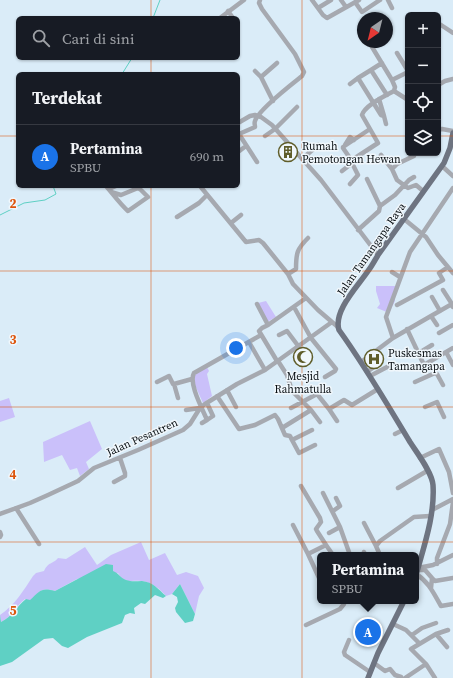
<!DOCTYPE html>
<html lang="id">
<meta charset="utf-8">
<style>
:root{--surface:#171b24;--page:#20242c;--text:#f1f3f6;--muted:#9ea1a6;--line:#363941;--accent:#1a73e8}
body{margin:0;font-family:"Source Serif 4",serif;background:var(--page);color:var(--text)}
.controls{position:absolute;right:12px;top:12px;display:grid;overflow:hidden;border-radius:6px;box-shadow:0 1px 3px #0004}
.controls button{width:36px;height:36px;display:grid;place-items:center;padding:0;border:0;border-bottom:1px solid var(--line);background:var(--surface);color:var(--text);font:20px sans-serif}
.compass{position:absolute;left:357px;top:12px;width:36px;height:36px;border-radius:50%;background:var(--surface);box-shadow:0 1px 3px #0004;rotate:215deg}
.you{position:absolute;left:236px;top:348px;width:14px;height:14px;margin:-10px;border:3px solid #fff;border-radius:50%;background:#1a73e8;box-shadow:0 0 0 6px #1a73e833}
.badge{display:grid;place-items:center;width:26px;height:26px;border-radius:50%;background:var(--accent);color:#fff;font-size:13px;font-weight:700}
.pin{position:absolute;translate:-50% -50%;border:2px solid #fff;box-shadow:0 1px 4px #0006}
.popup{position:absolute;left:317px;top:552px;width:102px;height:52px;box-sizing:border-box;display:grid;place-content:center;border-radius:6px;background:var(--surface);filter:drop-shadow(0 1px 3px #0005);font-size:13px;white-space:nowrap;color:var(--muted)}
.popup b{font-size:15px;color:var(--text)}
.popup::after{content:'';position:absolute;left:50%;top:100%;margin-left:-8px;border:8px solid transparent;border-top-color:var(--surface)}
.list{margin:0;padding:0;list-style:none}
h2{display:flex;justify-content:space-between;align-items:center;height:52px;margin:0;padding:0 16px;font-size:17px}
h2 small{font-size:13px;font-weight:400;color:var(--muted)}
.list li{display:grid;grid-template-columns:26px 1fr auto;gap:12px;align-items:center;box-sizing:border-box;height:64px;padding:0 16px;border-top:1px solid var(--line)}
.list b{display:block;font-size:15px;white-space:nowrap}
.list p{margin:0;font-size:13px;white-space:nowrap;color:var(--muted)}
.list em{font-size:13px;font-style:normal;color:var(--muted)}
.icon{flex:none;width:22px;height:22px;fill:none;stroke:currentColor;stroke-width:2;stroke-linecap:round;stroke-linejoin:round}
.map{position:relative;flex:none;width:453px;height:678px;overflow:hidden}
.search{position:absolute;background:var(--surface);box-shadow:0 1px 3px #0004;left:16px;top:16px;width:224px;height:44px;display:flex;align-items:center;gap:10px;box-sizing:border-box;padding:0 14px;border-radius:6px;color:var(--muted);font-size:15px}
.panel{position:absolute;background:var(--surface);box-shadow:0 1px 3px #0004;left:16px;top:72px;width:224px;height:116px;border-radius:6px}
.map>svg:first-child{display:block}
</style>
<div class="map">
<svg width="453" height="678" viewBox="0 0 453 678">
<rect width="100%" height="100%" fill="#daecf8"/>
<path fill="#cac0fa" d="M376 286H395V301L389 313 377 308 380 304 376 291Z
M266 301 276 317 267 322 258 303Z
M207 367 209 371 207 374 212 396 203 403 194 383V376L197 373Z
M9 398 15 417 0 422V401Z
M90 421 102 449 86 462 89 469 80 476 77 468 70 470 62 455 44 462 43 442Z
M141 542 149 560 165 553 177 575 186 572 198 576 204 588 199 596 195 614 180 584 172 594 166 596C163 593 160 589 156 587 153 584 145 581 141 581 131 580 124 584 118 573L77 579 55 591C41 587 40 591 30 601L25 599C16 606 12 617 1 622L0 615C14 606 24 590 33 576L36 573 44 571C49 561 52 565 58 558L66 559 85 547 97 565 111 555Z"/>
<path fill="#5fd0c4" d="M106 564 113 565V571C119 573 120 578 126 580 132 582 136 581 142 581 153 582 158 589 166 596L163 598 155 595 145 604 141 603 134 608 135 614 130 613 125 615 122 623 87 637 68 648 62 646 53 638 44 639 12 662 0 666V615L1 622C12 617 17 606 26 599L30 600C40 591 41 587 55 591Z
M180 584 195 614 193 621 185 623 176 612 175 608 178 602 177 597 172 594Z"/>
<g fill="none" stroke-linecap="round" stroke-linejoin="round">
<path stroke="#5fd0c4" stroke-width="1" d="M153 18 160 0
M122 74 132 58
M0 215 24 203 45 200 56 194 53 186"/>
<path stroke="#a6a9b0" stroke-width="4.5" d="M312 0 323 15 327 18 359 0
M341 0 346 7
M388 0 392 8
M355 2 362 12 380 0
M318 8 331 0
M228 11 233 18
M220 18 244 0
M438 23 453 33
M369 42 392 80
M397 53 408 71
M371 70 382 63
M255 71 261 77 273 101
M261 77 277 63
M350 84 358 78
M438 85 445 81 453 79
M394 91 395 87 392 80 408 72
M379 99 384 116 381 115 358 78 371 70 387 95
M384 116 386 124
M238 123 250 116 255 115 261 117 272 125 321 180 378 255
M275 129 297 107
M438 130 442 129 453 131
M265 136 275 129
M345 145 350 137 354 140
M238 152 246 146
M381 155 392 169 397 180 408 188 416 185 423 191
M302 159 318 145
M352 161 343 148V147L370 129
M257 162 239 134 255 127C255 125 254 123 255 121 258 110 292 84 302 76L304 72 295 54 262 9 259 3 260 0
M442 166 453 176
M392 169 397 164 414 156V153
M342 171 351 164 355 158 378 143 362 115C365 105 385 96 394 91L408 100
M367 179 380 206
M350 184 358 175 352 163
M106 186C113 194 120 204 128 211L148 197 141 190 138 188 121 195 111 192
M200 186 246 242 259 240 263 243 288 274 293 284 318 310 332 322
M109 189 116 186
M177 217 199 203 207 195
M404 219 426 237 438 255 453 273
M231 223 241 215
M358 230 379 211 380 206 395 195 409 180 414 177
M392 272 400 277
M288 274 296 269C296 253 297 249 308 238
M443 290 452 304
M432 297 440 311
M257 304 268 325
M397 305 443 280 439 273 448 267
M294 307 311 338 336 369 335 371 325 377
M431 316 452 304 453 307
M407 329 424 365 453 348
M439 333 453 325
M279 335 287 331 299 347
M393 338 386 317 410 252 453 188
M249 342 265 370
M446 352 453 365
M419 353 432 345
M277 361 259 331 262 328 268 325 306 298
M278 361 287 375 292 391 311 410 282 428
M361 362 393 338 431 316 437 325
M367 372 374 367
M370 376 389 366
M157 382 169 376 173 384
M415 382 435 373 437 374 443 385
M227 390 236 407
M217 396 239 429 255 425 275 415 278 419 285 435 290 436 292 440 312 430
M178 398 174 384 192 379
M207 403 213 416 207 420
M425 407 437 402 444 417
M291 408 317 394 329 409 344 400 352 405 378 389
M329 409 337 421
M186 410 200 408
M311 410 320 422
M202 423 207 420C203 410 188 383 194 373L261 335
M395 434 403 430
M292 440 299 453 315 445
M420 458 439 449 449 472 453 493
M114 482 125 476V473L120 458
M301 486 320 518 321 522 316 529 317 531 326 545
M398 488 427 471
M323 493 340 527 350 555
M16 508 39 544
M432 510 453 499
M333 511 340 506 336 498
M0 514 30 503 48 495 78 481 94 468 138 450 183 430 190 424 200 408 205 404 237 384 265 370 332 322 338 327
M364 523 376 546
M293 525 308 554
M0 532 1 535 0 537
M329 533 340 527
M364 552 365 555
M380 555 376 546 380 541 414 517 430 516
M437 564V558L450 524 453 502
M418 568 433 565 453 555
M417 570H425L432 578 431 588
M416 574C429 582 434 594 441 606L453 604
M432 578 435 581 453 578
M320 580 308 554 326 545 333 555
M393 624 406 630 419 643
M306 625 340 609 344 604 343 601
M436 634 447 647
M412 635 422 628 436 623
M349 640 344 652 345 655 370 672
M374 663 385 671 390 669 395 675 401 677
M405 678 426 664
M435 678 426 664 411 649 436 634 448 630"/>
<path stroke="#6e7481" stroke-width="5.5" d="M416 575C424 546 435 515 433 485 432 472 417 453 410 442 387 404 365 366 339 330 333 311 358 286 368 271 372 266 375 260 378 255L444 163 450 148 453 133
M368 678 378 653 404 601"/>
</g>
<path fill="none" stroke="#dd550c" stroke-width="1" stroke-opacity="0.55" d="M151 0V18M302 0V678M151 58V74M0 136H18M238 136H408M438 136H453M151 186V678M0 271H453M0 407H453M0 542H453"/>
<defs>
<g id="building-ring" transform="scale(1)"><circle r="9.5" fill="#f0f7fc" stroke="#5f5d2a" stroke-width="1.5"/><path d="M-4-6H4V6H1V3H-1V6H-4ZM-2.5-4.3h1.7v1.8h-1.7ZM.8-4.3h1.7v1.8H.8ZM-2.5-1h1.7V.8h-1.7ZM.8-1h1.7V.8H.8Z" fill="#5f5d2a"/></g>
<g id="mosque-ring" transform="scale(1)"><circle r="9.5" fill="#f0f7fc" stroke="#5f5d2a" stroke-width="1.5"/><path d="M3.5-4.9A6 6 0 1 0 3.5 4.9A5 5 0 1 1 3.5-4.9Z" fill="#5f5d2a"/></g>
<g id="hospital-ring" transform="scale(1)"><circle r="9.5" fill="#f0f7fc" stroke="#5f5d2a" stroke-width="1.5"/><path d="M-5-5h3v3.5h4V-5h3V5h-3V1.5h-4V5h-3Z" fill="#5f5d2a"/></g>
</defs>
<g fill-rule="evenodd">
<use href="#building-ring" x="288" y="152"/>
<use href="#mosque-ring" x="303" y="357"/>
<use href="#hospital-ring" x="374" y="359"/>
</g>
<g text-anchor="middle" stroke-width="3" stroke-linejoin="round" paint-order="stroke">
<g font-size="11" fill="#090f13" stroke="#f0f7fc" text-anchor="start">
<text x="302" y="150">Rumah<tspan x="302" dy="13">Pemotongan Hewan</tspan></text>
<text x="388" y="357">Puskesmas<tspan x="388" dy="13">Tamangapa</tspan></text>
<text x="303" y="380" text-anchor="middle">Mesjid<tspan x="303" dy="13">Rahmatulla</tspan></text>
</g>
<g font-size="11" fill="#090f13" stroke="#f0f7fc">
<text transform="translate(371 249) rotate(-55)" y="4">Jalan Tamangapa Raya</text>
<text transform="translate(142 437) rotate(-24)" y="4">Jalan Pesantren</text>
</g>
</g>
<g font-size="13" text-anchor="middle" font-weight="bold" fill="#dd550c" stroke="#f0f7fc" stroke-width="3" stroke-linejoin="round" paint-order="stroke">
<text x="13" y="208">2</text>
<text x="13" y="344">3</text>
<text x="13" y="479">4</text>
<text x="13" y="615">5</text>
</g>
</svg>
<div class="controls">
<button>+</button>
<button>−</button>
<button><svg class="icon" aria-label="locate" viewBox="0 0 24 24"><circle cx="12" cy="12" r="6"/><path d="M12 2v4M12 18v4M2 12h4M18 12h4"/></svg></button>
<button><svg class="icon" aria-label="layers" viewBox="0 0 24 24"><path d="M12 4l9 5-9 5-9-5zM3 14l9 5 9-5"/></svg></button>
</div>
<svg class="compass" viewBox="-18 -18 36 36"><path d="M0-13l5 13h-10z" fill="#e53935"/><path d="M0 13l5-13h-10z" fill="#9ea1a6"/></svg>
<div class="you"></div>
<div class="pin badge" style="left:368px;top:632px">A</div>
<div class="popup"><b>Pertamina</b>SPBU</div>
<div class="search"><svg class="icon" aria-label="search" viewBox="0 0 24 24"><circle cx="10" cy="10" r="6"/><path d="M15 15l6 6"/></svg>Cari di sini</div>
<section class="panel">
<h2>Terdekat<small></small></h2>
<ul class="list">
<li><span class="badge">A</span><div><b>Pertamina</b><p>SPBU</p></div><em>690 m</em></li>
</ul>
</section>
</div>
